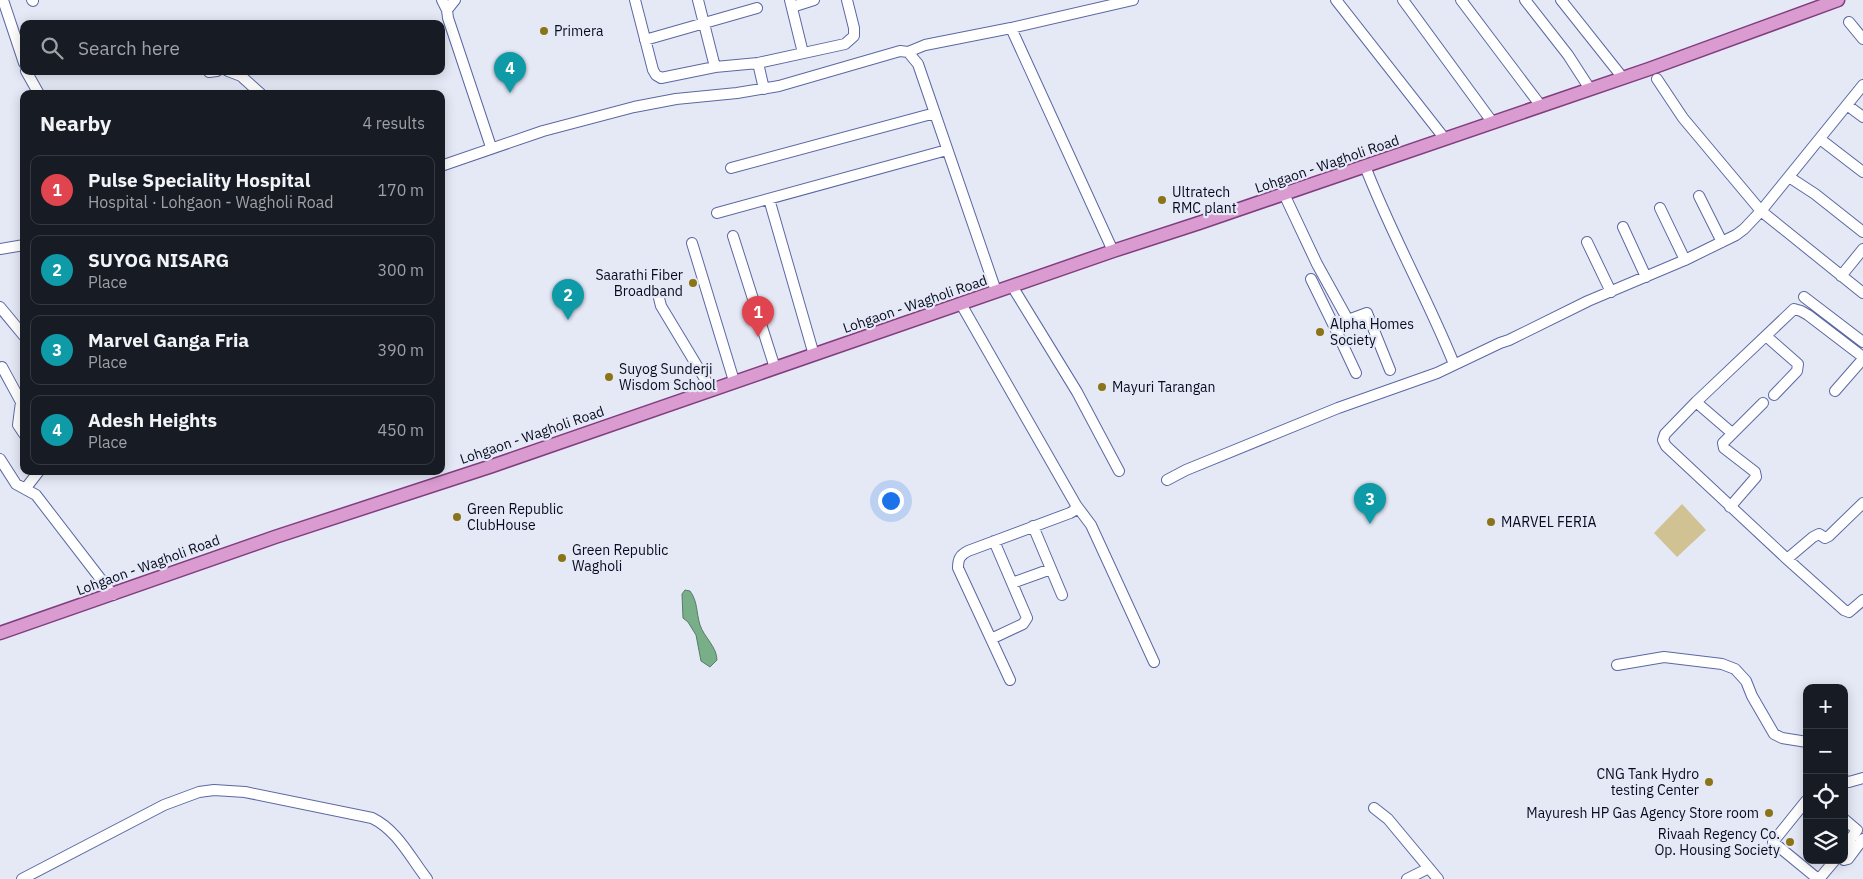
<!DOCTYPE html>
<meta charset="utf-8">
<style>
:root{--surface:#171b24;--page:#242831;--text:#f1f3f6;--muted:#9ea1a6;--line:#363941;--accent:#8b7317}
body{margin:0;font-family:"IBM Plex Sans",sans-serif;background:var(--page);color:var(--text)}
.controls{position:absolute;right:15px;bottom:15px;display:grid;overflow:hidden;border-radius:10px;box-shadow:0 2px 12px #0003}
.controls button{width:45px;height:45px;display:grid;place-items:center;padding:0;border:0;border-bottom:1px solid var(--line);background:var(--surface);color:var(--text);font:25px sans-serif}
.you{position:absolute;left:890px;top:500px;width:18px;height:18px;margin:-12px;border:4px solid #fff;border-radius:50%;background:#1a73e8;box-shadow:0 0 0 8px #1a73e833}
.badge{display:grid;place-items:center;width:32px;height:32px;border-radius:50%;background:var(--accent);color:#fff;font-size:16px;font-weight:700}
.pin{position:absolute;translate:-50% -41px;filter:drop-shadow(0 1px 2px #0008)}
.pin::after{content:'';position:absolute;top:26px;width:18px;height:15px;background:inherit;clip-path:polygon(0 0,100% 0,50% 100%)}
.list{margin:0;padding:0;list-style:none}
h2{display:flex;justify-content:space-between;align-items:center;height:65px;margin:0;padding:0 20px;font-size:21px}
h2 small{font-size:16px;font-weight:400;color:var(--muted)}
.list li{display:grid;grid-template-columns:32px 1fr auto;gap:15px;align-items:center;box-sizing:border-box;height:70px;margin:0 10px 10px;padding:0 10px;border:1px solid var(--line);border-radius:10px}
.list b{display:block;font-size:19px;white-space:nowrap}
.list p{margin:0;font-size:16px;white-space:nowrap;color:var(--muted)}
.list em{font-size:16px;font-style:normal;color:var(--muted)}
.icon{flex:none;width:28px;height:28px;fill:none;stroke:currentColor;stroke-width:2;stroke-linecap:round;stroke-linejoin:round}
.map{position:relative;flex:none;width:1863px;height:879px;overflow:hidden}
.search{position:absolute;background:var(--surface);box-shadow:0 2px 12px #0003;left:20px;top:20px;width:425px;height:55px;display:flex;align-items:center;gap:12px;box-sizing:border-box;padding:0 18px;border-radius:10px;color:var(--muted);font-size:19px}
.panel{position:absolute;background:var(--surface);box-shadow:0 2px 12px #0003;left:20px;top:90px;width:425px;height:385px;border-radius:10px}
.map>svg:first-child{display:block}
</style>
<div class="map">
<svg width="1863" height="879" viewBox="0 0 1863 879">
<rect width="100%" height="100%" fill="#e5e9f6"/>
<path fill="#d0c293" d="M1682 504 1706 530 1677 557 1654 533Z"/>
<path fill="#78ae88" stroke="#567d69" d="M685 590 690 591C698 602 696 612 700 625 704 637 717 647 717 660L710 667 701 661 696 635 688 622 683 618 682 594Z"/>
<g fill="none" stroke-linecap="round" stroke-linejoin="round">
<g stroke="#5b68a2" stroke-width="12">
<path id="minor" d="M3 0 24 63
M32 0 33 1
M442 0 447 10 448 18 491 147
M635 0 653 70 656 75 661 78 715 67 758 63 845 44 854 36V28L847 0
M698 0 715 67
M790 0 803 53
M1336 0 1445 139
M1403 0 1493 123
M1461 0 1541 106
M1525 0 1568 55 1590 89
M1561 0 1623 78
M792 7 814 0
M447 10 455 0
M1849 22 1863 39
M1011 28 1113 251
M645 40 757 8
M908 52 925 45 1011 28 1133 0
M758 63 764 89
M26 71 39 94
M228 71 241 76 261 94
M209 72 217 71
M1657 79 1683 118 1761 211 1863 293
M1847 105 1863 117
M1820 139 1863 172
M441 166 543 131 634 107 676 99 737 93 779 86 900 51 908 52 918 64 996 291
M1365 166C1391 234 1427 297 1454 364
M731 168 935 113
M1789 177 1815 194 1863 232
M1284 194 1317 264 1348 320 1334 326 1356 373
M1699 196 1722 242
M769 199 814 355
M1660 208 1685 260
M717 213 947 150
M1623 227 1646 277
M733 236 775 368
M1587 242 1611 292
M692 243 734 381
M0 249 24 245
M1841 276 1863 249
M1311 279 1334 326
M1012 286 1077 392 1119 471
M1804 297 1863 342
M659 298 661 306 711 389
M961 304 1076 505 1075 510 1070 513 968 551C960 555 958 559 958 568L1010 680
M0 307 24 336
M1348 320 1367 313 1390 370
M1766 336 1798 364 1797 371 1774 395
M2 367 21 402 18 425 24 434
M1835 391 1863 359
M1696 402 1794 309 1801 311 1808 315 1863 357
M1732 433 1696 402 1665 434 1663 440 1666 446 1787 559 1844 610 1849 612 1863 600
M0 459 16 484 36 495 113 595
M1167 480 1186 470 1338 408 1437 373 1500 343 1509 340 1588 301 1685 260 1736 235 1744 229 1761 211 1863 85
M25 489 39 471
M1076 505 1091 525 1154 662
M1730 507 1756 477 1755 472 1724 448 1723 443 1763 403
M1033 526 1062 595
M1787 559 1813 537 1819 534 1825 538 1829 536 1863 503
M1012 583 1051 569
M991 639 1023 624 1027 618 994 541
M1617 665 1664 657 1722 664 1735 669 1746 681 1752 696 1774 734 1782 738 1807 742
M1844 781 1849 782 1863 778
M1806 801 1773 842 1818 879
M1374 808 1388 819 1438 879
M1844 819 1857 830 1844 848
M1844 860 1848 859 1863 839
M22 879 164 805 199 792 214 790 245 792 372 818C397 830 410 857 427 879
M1407 879 1429 868
M1819 879 1835 860"/>
</g>
<g stroke="#803e7f" stroke-width="15">
<path id="major" d="M0 633 275 537 492 466 1113 251 1199 223 1649 69 1838 0"/>
</g>
<use href="#minor" stroke="#fff" stroke-width="10"/>
<use href="#major" stroke="#da9bd1" stroke-width="12"/>
</g>
<g fill="#8b7317" stroke="#e5e9f6" stroke-width="2">
<circle cx="544" cy="31" r="5"/>
<circle cx="1162" cy="200" r="5"/>
<circle cx="693" cy="283" r="5"/>
<circle cx="1320" cy="332" r="5"/>
<circle cx="609" cy="377" r="5"/>
<circle cx="1102" cy="387" r="5"/>
<circle cx="457" cy="517" r="5"/>
<circle cx="1491" cy="522" r="5"/>
<circle cx="562" cy="558" r="5"/>
<circle cx="1709" cy="782" r="5"/>
<circle cx="1769" cy="813" r="5"/>
<circle cx="1790" cy="842" r="5"/>
</g>
<g text-anchor="middle" stroke-width="4.5" stroke-linejoin="round" paint-order="stroke">
<g font-size="14" fill="#070b21" stroke="#e5e9f6" text-anchor="start">
<text x="554" y="36">Primera</text>
<text x="1172" y="197">Ultratech<tspan x="1172" dy="16">RMC plant</tspan></text>
<text x="683" y="280" text-anchor="end">Saarathi Fiber<tspan x="683" dy="16">Broadband</tspan></text>
<text x="1330" y="329">Alpha Homes<tspan x="1330" dy="16">Society</tspan></text>
<text x="619" y="374">Suyog Sunderji<tspan x="619" dy="16">Wisdom School</tspan></text>
<text x="1112" y="392">Mayuri Tarangan</text>
<text x="467" y="514">Green Republic<tspan x="467" dy="16">ClubHouse</tspan></text>
<text x="1501" y="527">MARVEL FERIA</text>
<text x="572" y="555">Green Republic<tspan x="572" dy="16">Wagholi</tspan></text>
<text x="1699" y="779" text-anchor="end">CNG Tank Hydro<tspan x="1699" dy="16">testing Center</tspan></text>
<text x="1759" y="818" text-anchor="end">Mayuresh HP Gas Agency Store room</text>
<text x="1780" y="839" text-anchor="end">Rivaah Regency Co.<tspan x="1780" dy="16">Op. Housing Society</tspan></text>
</g>
<g font-size="14" fill="#070b21" stroke="#e5e9f6">
<text transform="translate(1327 164) rotate(-19)" y="5">Lohgaon - Wagholi Road</text>
<text transform="translate(915 304) rotate(-19)" y="5">Lohgaon - Wagholi Road</text>
<text transform="translate(532 435) rotate(-19)" y="5">Lohgaon - Wagholi Road</text>
<text transform="translate(148 565) rotate(-20)" y="5">Lohgaon - Wagholi Road</text>
</g>
</g>
</svg>
<div class="controls">
<button>+</button>
<button>−</button>
<button><svg class="icon" aria-label="locate" viewBox="0 0 24 24"><circle cx="12" cy="12" r="6"/><path d="M12 2v4M12 18v4M2 12h4M18 12h4"/></svg></button>
<button><svg class="icon" aria-label="layers" viewBox="0 0 24 24"><path d="M12 4l9 5-9 5-9-5zM3 14l9 5 9-5"/></svg></button>
</div>
<div class="you"></div>
<div class="pin badge" style="left:758px;top:337px;background:#e0444e">1</div>
<div class="pin badge" style="left:568px;top:320px;background:#0f9aa8">2</div>
<div class="pin badge" style="left:1370px;top:524px;background:#0f9aa8">3</div>
<div class="pin badge" style="left:510px;top:93px;background:#0f9aa8">4</div>
<div class="search"><svg class="icon" aria-label="search" viewBox="0 0 24 24"><circle cx="10" cy="10" r="6"/><path d="M15 15l6 6"/></svg>Search here</div>
<section class="panel">
<h2>Nearby<small>4 results</small></h2>
<ul class="list">
<li><span class="badge" style="background:#e0444e">1</span><div><b>Pulse Speciality Hospital</b><p>Hospital · Lohgaon - Wagholi Road</p></div><em>170 m</em></li>
<li><span class="badge" style="background:#0f9aa8">2</span><div><b>SUYOG NISARG</b><p>Place</p></div><em>300 m</em></li>
<li><span class="badge" style="background:#0f9aa8">3</span><div><b>Marvel Ganga Fria</b><p>Place</p></div><em>390 m</em></li>
<li><span class="badge" style="background:#0f9aa8">4</span><div><b>Adesh Heights</b><p>Place</p></div><em>450 m</em></li>
</ul>
</section>
</div>
